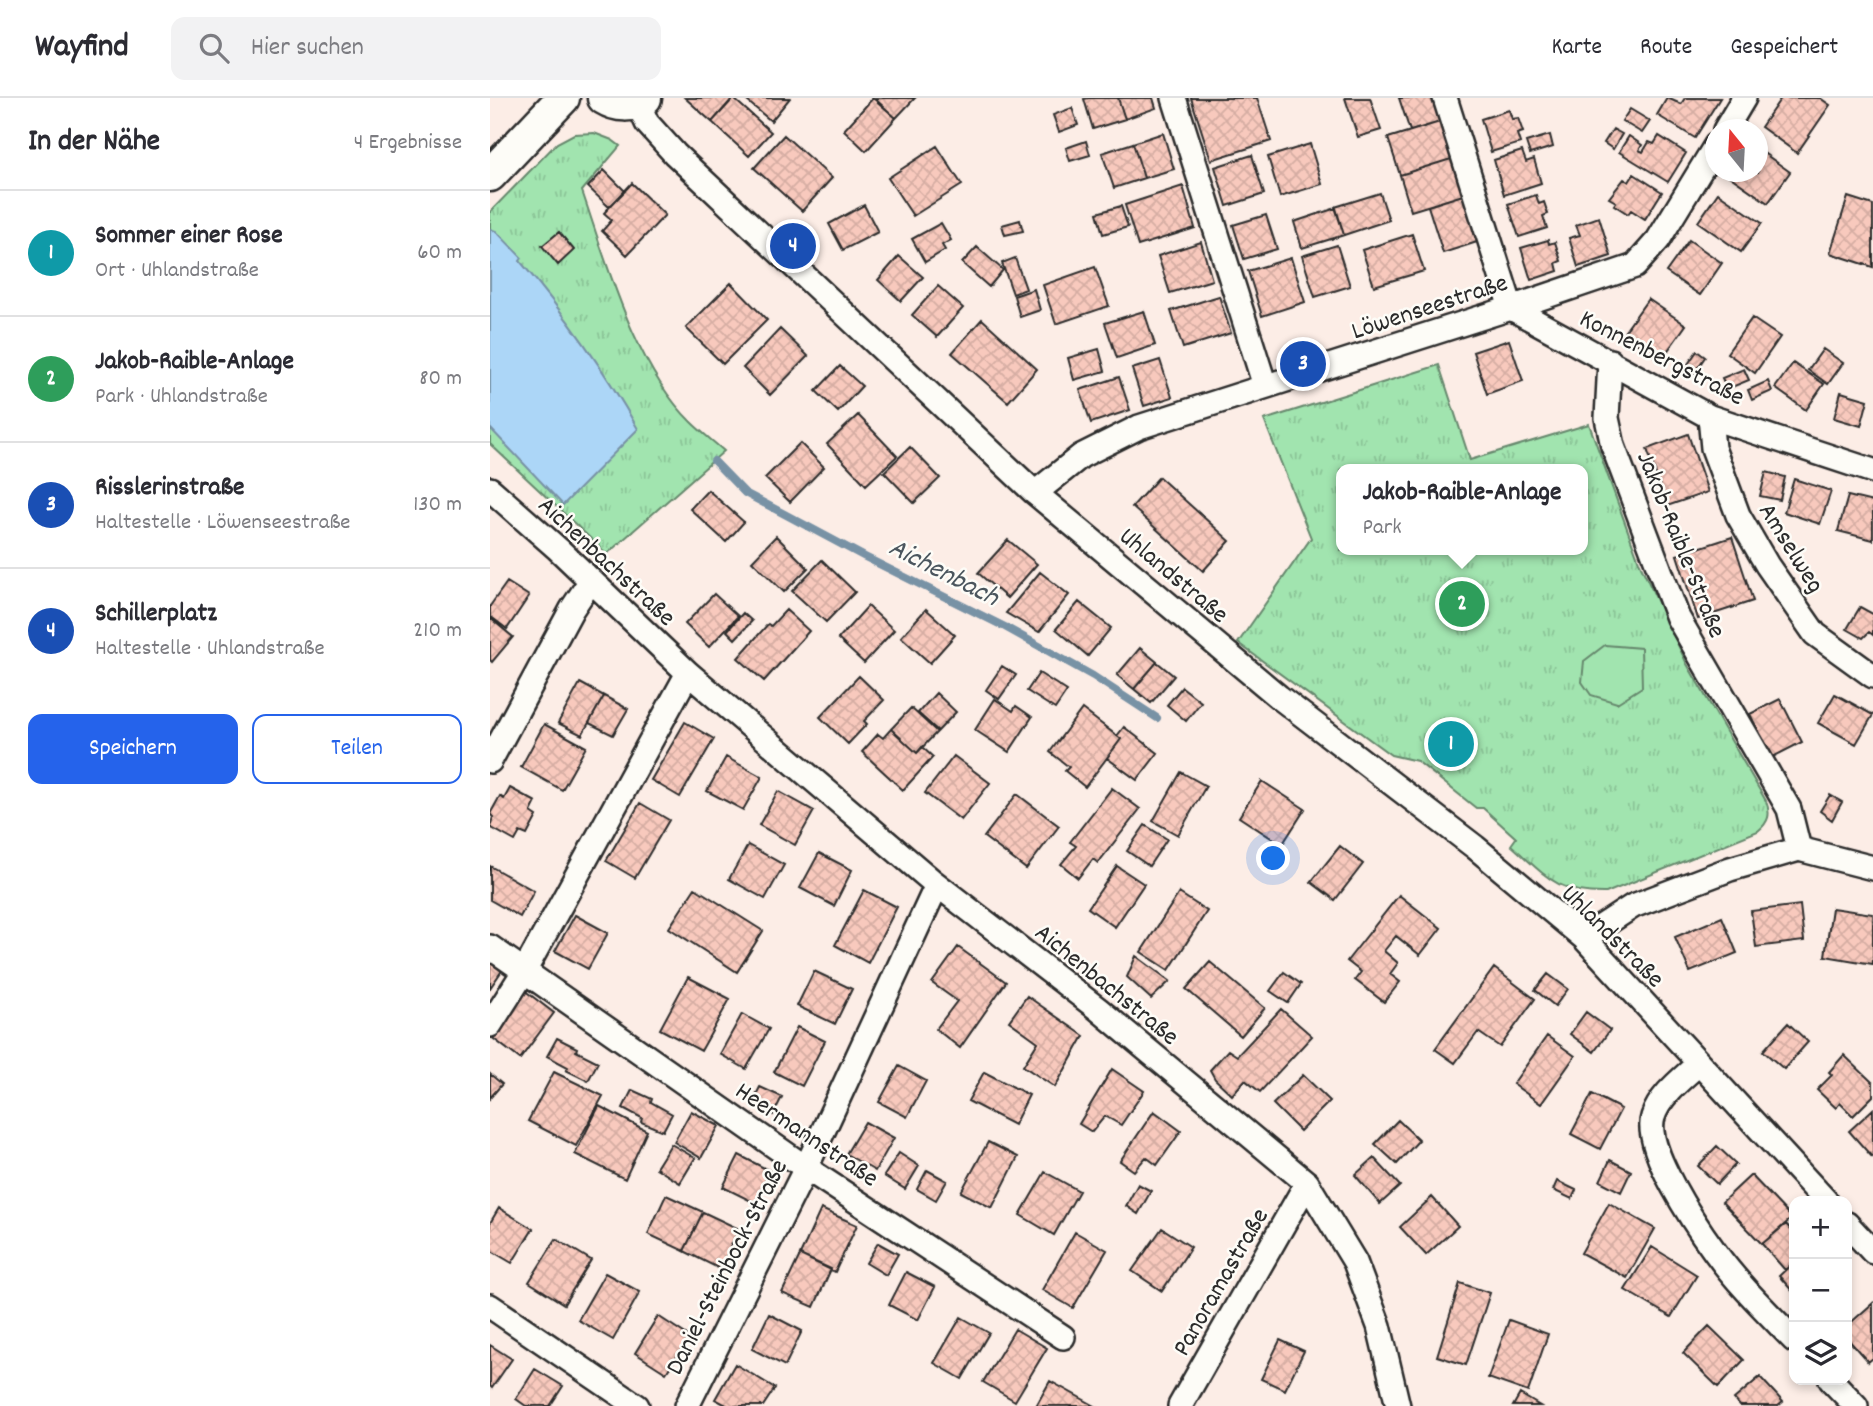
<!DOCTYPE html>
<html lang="de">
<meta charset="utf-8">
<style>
:root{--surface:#fff;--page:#f2f2f3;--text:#2b2b33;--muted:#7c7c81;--line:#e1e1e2;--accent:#2563eb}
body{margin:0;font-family:Dekko,sans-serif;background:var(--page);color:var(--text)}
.controls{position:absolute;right:21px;bottom:21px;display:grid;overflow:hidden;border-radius:14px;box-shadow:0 4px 10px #0003}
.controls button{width:63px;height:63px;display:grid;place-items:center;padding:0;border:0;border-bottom:2px solid var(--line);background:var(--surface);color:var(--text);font:35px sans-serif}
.compass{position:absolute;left:1215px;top:21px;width:63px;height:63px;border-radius:50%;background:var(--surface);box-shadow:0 4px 10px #0003;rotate:342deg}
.you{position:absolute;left:784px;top:761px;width:24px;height:24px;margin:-18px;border:5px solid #fff;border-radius:50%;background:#1a73e8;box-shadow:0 0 0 10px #1a73e833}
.badge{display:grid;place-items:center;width:46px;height:46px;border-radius:50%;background:var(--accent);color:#fff;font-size:23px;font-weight:700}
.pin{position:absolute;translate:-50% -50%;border:4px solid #fff;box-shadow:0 2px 7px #0006}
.popup{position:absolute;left:846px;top:366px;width:252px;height:91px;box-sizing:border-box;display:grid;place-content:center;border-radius:14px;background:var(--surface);filter:drop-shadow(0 2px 5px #0005);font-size:23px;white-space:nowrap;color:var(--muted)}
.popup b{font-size:26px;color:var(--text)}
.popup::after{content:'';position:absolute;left:50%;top:100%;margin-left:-14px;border:14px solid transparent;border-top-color:var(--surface)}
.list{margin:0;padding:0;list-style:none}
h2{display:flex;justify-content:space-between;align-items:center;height:91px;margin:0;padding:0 28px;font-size:30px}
h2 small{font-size:23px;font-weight:400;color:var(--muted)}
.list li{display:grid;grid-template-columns:46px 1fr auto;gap:21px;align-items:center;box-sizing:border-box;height:126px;padding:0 28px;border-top:2px solid var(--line)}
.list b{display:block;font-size:26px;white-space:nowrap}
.list p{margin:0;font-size:23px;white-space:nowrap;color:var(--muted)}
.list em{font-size:23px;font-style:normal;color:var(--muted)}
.actions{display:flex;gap:14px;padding:21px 28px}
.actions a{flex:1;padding:16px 0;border:2px solid var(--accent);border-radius:14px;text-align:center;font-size:24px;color:var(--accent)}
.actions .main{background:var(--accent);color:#fff}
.icon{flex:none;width:38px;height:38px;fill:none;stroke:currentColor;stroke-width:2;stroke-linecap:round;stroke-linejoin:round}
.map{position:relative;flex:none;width:1383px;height:1308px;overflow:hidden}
header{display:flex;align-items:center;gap:42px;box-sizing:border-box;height:98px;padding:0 35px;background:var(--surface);border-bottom:2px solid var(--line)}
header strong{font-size:33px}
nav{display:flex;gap:38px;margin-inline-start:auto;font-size:24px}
.search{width:490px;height:63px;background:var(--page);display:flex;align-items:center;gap:18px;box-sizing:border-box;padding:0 24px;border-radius:14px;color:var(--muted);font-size:26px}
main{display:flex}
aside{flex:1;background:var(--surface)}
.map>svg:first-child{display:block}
</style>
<header>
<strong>Wayfind</strong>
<div class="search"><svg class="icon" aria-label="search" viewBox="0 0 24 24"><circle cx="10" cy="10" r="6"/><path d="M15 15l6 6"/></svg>Hier suchen</div>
<nav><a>Karte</a><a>Route</a><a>Gespeichert</a></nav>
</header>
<main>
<aside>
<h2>In der Nähe<small>4 Ergebnisse</small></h2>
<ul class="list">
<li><span class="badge" style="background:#0f9aa8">1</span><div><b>Sommer einer Rose</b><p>Ort · Uhlandstraße</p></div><em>60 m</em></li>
<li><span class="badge" style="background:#2e9e5b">2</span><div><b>Jakob-Raible-Anlage</b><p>Park · Uhlandstraße</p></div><em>80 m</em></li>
<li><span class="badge" style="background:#1a4fb4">3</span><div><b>Risslerinstraße</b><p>Haltestelle · Löwenseestraße</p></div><em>130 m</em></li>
<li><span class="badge" style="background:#1a4fb4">4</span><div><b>Schillerplatz</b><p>Haltestelle · Uhlandstraße</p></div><em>210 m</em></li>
</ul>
<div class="actions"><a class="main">Speichern</a><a>Teilen</a></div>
</aside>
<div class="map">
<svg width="1383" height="1308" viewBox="0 0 1383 1308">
<defs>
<pattern id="park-tufts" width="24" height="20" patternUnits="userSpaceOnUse" patternTransform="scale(1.75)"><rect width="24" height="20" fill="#a1e4af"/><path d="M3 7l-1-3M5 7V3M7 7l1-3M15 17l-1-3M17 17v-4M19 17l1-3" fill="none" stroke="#8bc497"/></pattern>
<pattern id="building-cross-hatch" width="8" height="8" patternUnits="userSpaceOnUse" patternTransform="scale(1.75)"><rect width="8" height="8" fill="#f8c9bd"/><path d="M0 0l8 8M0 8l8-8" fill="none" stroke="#d5ada3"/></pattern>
</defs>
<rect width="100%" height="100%" fill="#fcede6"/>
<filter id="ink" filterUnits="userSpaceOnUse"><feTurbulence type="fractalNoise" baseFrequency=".0143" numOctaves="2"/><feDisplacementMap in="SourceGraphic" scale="14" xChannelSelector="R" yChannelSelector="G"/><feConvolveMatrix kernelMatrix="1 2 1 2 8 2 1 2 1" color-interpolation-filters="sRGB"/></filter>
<g filter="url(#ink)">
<path fill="url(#park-tufts)" stroke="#66886d" stroke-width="2" fill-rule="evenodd" d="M104 35 122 42 130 48 92 93C117 166 145 269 201 324 211 334 223 343 234 353L117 456 0 346V114L67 45 84 36Z
M949 267 980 362 1099 326 1150 466 1197 566 1276 703C1281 716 1279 724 1268 733L1116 795C1067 796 1055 777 1021 747L1026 740 993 710H986L927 663 901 657 748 545 821 440 774 322ZM851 371H1093V452H851Z"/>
<path fill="#a1e4af" stroke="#66886d" stroke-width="2" d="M1115 547 1151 550 1152 589 1127 605 1101 597 1092 584 1094 563Z"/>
<path fill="#acd6f7" stroke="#7892a5" stroke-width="2" d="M0 131 6 133 32 160 30 163C75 216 114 271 148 331L73 407 0 330Z"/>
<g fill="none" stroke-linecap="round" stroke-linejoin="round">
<path stroke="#7892a5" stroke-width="8" d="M224 363 255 395 375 459 515 529 603 578 667 620"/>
</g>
<path fill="url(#building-cross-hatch)" stroke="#2b2b2b" stroke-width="2" d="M195 0H244L222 24Z
M243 0 281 34 259 58 222 24Z
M260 0H300L281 23 257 3Z
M383 0 406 20 376 53 354 32Z
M384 0H425L406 20Z
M599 0H628L635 21 603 31 594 1Z
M628 0H663L666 10 635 21Z
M701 0H767L781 43 721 62Z
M855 0H880L891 32 868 39Z
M909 0H942L950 24 920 33Z
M1177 0 1191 6 1195 0H1230L1205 40 1167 17Z
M1291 0H1330L1340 7 1307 55 1271 29Z
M582 10 588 27 569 34 563 17Z
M1140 11 1160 23 1152 35 1132 23Z
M1019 12 1022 21 1028 20 1033 34 1027 36 1030 45 1001 54 991 21Z
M950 24 961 61 910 77 898 40Z
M1123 31 1132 36 1123 51 1114 45Z
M673 35 684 71 654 80 643 45Z
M294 37 342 80 312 113 264 70Z
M1060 37 1063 49 1040 56 1036 44Z
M1139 38 1152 47 1149 52 1153 54 1159 44 1164 46 1169 38 1196 55 1178 84 1129 54Z
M596 43 600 57 580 63 576 50Z
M643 45 654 80 624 90 612 55Z
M820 46 832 86 790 99 778 59Z
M447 48 472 87 423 118 398 80Z
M1268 51 1300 74 1278 105 1235 75 1236 74H1268Z
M1032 53 1036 64 1044 61 1051 85 1014 97 1004 62Z
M762 57 774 96 737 108 725 69Z
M961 61 973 97 921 113 910 77Z
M114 72 135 93 119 109 98 89Z
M1144 76 1172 94 1155 121 1141 112 1138 116 1124 107 1126 104 1119 100 1134 81 1139 84Z
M142 85 175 117 137 157 112 133 122 122 114 115Z
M693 88 705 130 648 148 635 107Z
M890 95 899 122 854 137 845 109Z
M1228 95 1272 125 1251 154 1208 124Z
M973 97 987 144 953 155 938 108Z
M1046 97 1049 106 1054 104 1058 116 1053 118 1057 130 1029 139 1018 106Z
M1358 99 1383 107V169L1340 155Z
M374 107 388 134 353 152 339 126Z
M631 108 638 129 613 136 607 115Z
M846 110 854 137 812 150 804 124Z
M776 117 787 151 754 161 743 127Z
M1109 119 1121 158 1088 169 1079 140 1090 137 1086 127Z
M530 122 533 133 515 137 512 127Z
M451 125 461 142 452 147 455 152 435 164 422 141Z
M69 134 84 152 68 167 52 148Z
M922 136 934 173 884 188 872 152Z
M1058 142 1059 146 1065 144 1071 163 1066 165 1068 173 1041 182 1031 150Z
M1199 142 1232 165 1210 197 1176 174Z
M711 144 722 182 680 195 668 158Z
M847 147 860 188 825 199 812 158Z
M487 149 513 172 499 189 472 165Z
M409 158 433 179 411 203 388 182Z
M525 160 536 191 523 196 512 165Z
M801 160 815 204 772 218 758 173Z
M605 169 619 208 566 226 553 187Z
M241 185 277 222 233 266 196 230Z
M448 188 473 210 447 239 422 217Z
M544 191 550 212 530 219 524 198Z
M729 198 741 235 693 250 681 213Z
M1158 201 1196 227 1171 262 1133 236Z
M654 213 665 247 627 260 615 225Z
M1262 220 1290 239 1265 275 1237 255Z
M492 221 547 271 518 304 462 255Z
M290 231 318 258 280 297 253 270Z
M1019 242 1033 283 997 296 983 254Z
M609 251 615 273 584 282 578 260Z
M1333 251 1353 265 1338 286 1318 272Z
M1207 253 1215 259 1202 278 1194 272Z
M670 262 682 299 654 308 642 271Z
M1303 265 1334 286 1316 312 1285 290Z
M350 268 372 288 348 314 326 293Z
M1254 271 1259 282 1237 291 1232 280Z
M629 279 640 312 601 325 590 292Z
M1278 283 1282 293 1262 302 1258 292Z
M1351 294 1378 302 1371 328 1344 320Z
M368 317 407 358 376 387 337 346Z
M1198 336 1218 394 1177 408 1157 351Z
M310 345 334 369 300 404 275 380Z
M420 349 450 380 424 405 394 374Z
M1276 374 1295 379 1290 402 1270 398Z
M669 379 740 443 713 473 642 409Z
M1304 381 1341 393 1330 426 1294 414Z
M218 392 254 424 236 444 200 411Z
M1358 398 1383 404V442L1348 433Z
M286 438 318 470 294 494 262 463Z
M1242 439 1263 503 1208 521 1187 457Z
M518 442 547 466 517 500 488 475Z
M332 462 365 494 336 524 302 493Z
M550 474 579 497 549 534 516 515Z
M17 484 39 498 17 531 0 518V508Z
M224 496 248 518 219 549 195 526Z
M589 504 621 530 598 558 566 531Z
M378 508 404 532 374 565 348 541Z
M1370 509 1383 516V537L1379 534 1373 540 1357 531Z
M436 511 465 537 440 565 411 539Z
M296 512 319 533 274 583 248 560 278 526 281 528Z
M253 515 262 523 245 541 237 533Z
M0 520 23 539 2 564 0 562Z
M650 550 667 564 644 591 627 577Z
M667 564 684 578 661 605 644 591Z
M512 568 526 577 509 601 496 592Z
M549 575 577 593 565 611 537 593Z
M369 578 394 602 374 623 377 626 358 646 330 619Z
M90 585 114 598 92 637 68 625Z
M692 589 711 604 696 623 677 607Z
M446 595 466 614 448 633 428 615Z
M1345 596 1383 617 1366 646 1328 625Z
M114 598 138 611 123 637 99 625Z
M505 601 523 613 526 608 542 619 519 654 485 632Z
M1290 601 1312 644 1281 660 1260 616Z
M421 610 447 634 427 655 401 631Z
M592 611 631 641 595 689 575 673 579 669 560 654Z
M195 624 224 641 190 699 161 682Z
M54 626 96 649 72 692 31 669Z
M634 629 668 655 647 682 617 660 631 641 627 638Z
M401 631 427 655 432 649 443 659 413 692 372 654 388 636 393 640Z
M464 658 500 685 471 722 435 695Z
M236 659 272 679 253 712 217 693Z
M691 674 716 688 688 737 663 723Z
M772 683 815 711 792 747 749 719Z
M20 690 46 704 41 714 47 718 37 737 30 734 25 743 0 729 3 719 0 716 10 698 14 701Z
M622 690 650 711 608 765 603 761 588 780 571 766 586 748 580 744Z
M288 693 324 713 305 747 269 727Z
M527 696 569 728 536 771 494 739Z
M1340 697 1352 704 1342 722 1330 713Z
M150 705 179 722 145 780 116 763Z
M655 727 677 741 659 768 637 753Z
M258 747 294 767 275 801 239 781Z
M850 748 873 766 845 802 821 784Z
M329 755 362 772 344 808 310 790Z
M0 768 44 793 30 819 0 802Z
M627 768 654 786 625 829 598 810Z
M205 790 273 833 247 874 179 830Z
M374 792 407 809 378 865 345 847Z
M689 795 717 813 679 872 651 854Z
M909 797 951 830 930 857 906 838 894 853 908 865 900 876 910 884 894 904 865 882 871 874 857 863Z
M1310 807 1314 843 1266 849 1261 813Z
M1342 810 1383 816V866L1335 858Z
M85 817 118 835 98 871 65 853Z
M1232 819 1247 855 1200 874 1185 839Z
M468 849 516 884 470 950 446 931 467 903 442 885Z
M646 858 680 883 661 901 637 879Z
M0 862 13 871 0 890Z
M720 864 775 910 751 938 696 891Z
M1004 870 1045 901 1010 949 988 934 965 965 945 951Z
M324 873 362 891 345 926 307 908Z
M794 874 811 886 798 905 780 893Z
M1058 876 1078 891 1065 908 1045 892Z
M198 879 240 901 211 953 170 931Z
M34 892 64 915 30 961 0 938Z
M537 898 594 938 565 989 533 968 548 944 519 923Z
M791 911 822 938 770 994 755 982 742 997 725 981 720 972 738 952 747 958Z
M1096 914 1120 932 1104 954 1080 936Z
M252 916 279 931 256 971 230 956Z
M1298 925 1318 944 1294 971 1273 953Z
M307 929 335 943 312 988 284 974Z
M1057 938 1085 958 1051 1006 1023 986Z
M67 940 87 950 86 953 108 964 98 983 76 972 78 969 57 958Z
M1354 957 1383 985V998L1363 1018 1350 1005 1346 1010 1327 992 1342 977 1339 974Z
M409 968 436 983 417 1019 389 1004Z
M622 971 654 993 631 1027 615 1018 602 1034 589 1026Z
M64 974 113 998 86 1048 38 1023Z
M494 974 539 997 524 1027 478 1003Z
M0 976 12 986 0 1000Z
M813 977 840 1003 810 1033 783 1006Z
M270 989 292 999 283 1017 261 1007Z
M142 992 162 1001 161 1004 182 1016 173 1033 151 1024 152 1020 133 1010Z
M1102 996 1131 1011 1110 1051 1081 1036Z
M109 1008 157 1033 135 1081 85 1056Z
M1383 1011V1057L1382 1059 1359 1033Z
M201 1013 229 1028 211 1060 184 1044Z
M664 1013 691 1033 667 1067 656 1059 644 1073 630 1063Z
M908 1022 929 1042 907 1066 885 1046Z
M375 1024 404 1040 385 1073 356 1056Z
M498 1044 528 1059 502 1110 471 1094Z
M181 1046 205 1060 190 1085 166 1070Z
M1227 1048 1246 1066 1227 1086 1208 1068Z
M409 1055 429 1068 415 1091 394 1078Z
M249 1057 280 1073 265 1105 233 1089Z
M884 1060 910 1088 890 1106 865 1077Z
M1120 1062 1141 1073 1131 1094 1110 1083Z
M437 1072 457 1083 446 1102 427 1091Z
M555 1074 589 1093 564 1137 530 1117Z
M1261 1077 1302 1120 1272 1146 1232 1104Z
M1067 1083 1086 1092 1082 1101 1063 1092Z
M648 1086 661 1093 648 1116 636 1108Z
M176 1097 213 1114 194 1153 158 1136Z
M942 1099 968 1128 936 1157 910 1129Z
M1119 1105 1165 1131 1137 1180 1091 1155Z
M9 1110 43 1131 22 1165 0 1152V1125Z
M331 1111 367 1127 345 1174 310 1157Z
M213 1114 249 1131 230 1171 194 1153Z
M1296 1126 1304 1135V1164L1295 1172 1272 1146Z
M672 1130 701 1149 672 1193 642 1173Z
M585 1134 617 1152 583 1210 552 1192Z
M66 1141 101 1162 74 1206 39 1184Z
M388 1145 408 1156 396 1177 376 1165Z
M1162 1149 1207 1177 1181 1219 1135 1192Z
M310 1157 341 1171 324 1209 292 1195Z
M1304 1164V1195L1289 1178Z
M416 1174 445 1189 428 1222 399 1207Z
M115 1175 150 1194 123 1242 88 1222Z
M970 1185 1000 1195 976 1267 947 1258Z
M1383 1205V1260L1378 1264 1357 1240V1228Z
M279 1216 312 1233 295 1268 262 1251Z
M168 1218 200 1239 176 1275 145 1255Z
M471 1219 499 1235 472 1281 444 1265Z
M1019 1222 1058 1236 1038 1294 998 1280Z
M1219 1228 1254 1262 1228 1289 1193 1255Z
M525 1231 557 1250 525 1303 493 1284Z
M790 1242 814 1253 795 1292 771 1281Z
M0 1247 22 1261 2 1290 0 1288Z
M245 1266 285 1290 273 1308H238L225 1301Z
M45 1271 73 1288 60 1308H36L26 1301Z
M1270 1279 1293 1304 1288 1308H1250L1244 1301Z
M560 1283 605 1308H546Z
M1030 1296 1050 1308H1023Z"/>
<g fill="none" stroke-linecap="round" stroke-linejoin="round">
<g stroke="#2b2b2b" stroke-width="28">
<path id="street" d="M684 0 775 288
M955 0 1021 210
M148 5 157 25 185 56 545 395 789 599 985 749 1094 840 1336 1103
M1235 32 1254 0
M1021 210 1220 319 1383 373
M1120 263 1117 320 1123 348 1188 520 1299 711 1309 751
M1220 319 1223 350 1248 417 1277 467 1325 536 1383 578
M0 391 68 451 198 575 441 782 608 911 817 1085 865 1164 889 1228 908 1308
M545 395 591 358 649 329 1021 210 1145 168 1168 142 1226 47
M0 663 82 511 100 484
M1094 840 1143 808 1240 771 1309 751 1383 770
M0 849 316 1070 573 1239
M0 927 35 872 198 575
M1208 966C1192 981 1170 997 1163 1019 1153 1050 1206 1128 1225 1154 1248 1186 1277 1214 1304 1242
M1357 1126 1383 1154
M0 1208 147 1308
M1341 1282 1366 1308
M197 1308 316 1070 447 787
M690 1308 817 1085"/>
</g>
<g stroke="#2b2b2b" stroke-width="37">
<path id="secondary" d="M114 0C127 8 142 9 155 0
M0 77 73 0"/>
</g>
<use href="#street" stroke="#fdfcf7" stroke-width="23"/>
<use href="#secondary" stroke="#fdfcf7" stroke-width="32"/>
</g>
</g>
<g text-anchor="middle" stroke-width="5" stroke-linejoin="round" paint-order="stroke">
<g font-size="26" fill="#2b2b2b" stroke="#fdfcf7">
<text transform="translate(939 207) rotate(-18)" y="9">Löwenseestraße</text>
<text transform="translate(1173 258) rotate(27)" y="9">Konnenbergstraße</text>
<text transform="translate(1193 446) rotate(68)" y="9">Jakob-Raible-Straße</text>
<text transform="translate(1303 449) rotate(58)" y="9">Amselweg</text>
<text transform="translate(118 462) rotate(43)" y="9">Aichenbachstraße</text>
<text transform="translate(685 476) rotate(40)" y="9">Uhlandstraße</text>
<text transform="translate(1124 837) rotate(45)" y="9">Uhlandstraße</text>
<text transform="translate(618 885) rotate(39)" y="9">Aichenbachstraße</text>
<text transform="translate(318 1035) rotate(34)" y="9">Heermannstraße</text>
<text transform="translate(235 1168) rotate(-63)" y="9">Daniel-Steinbock-Straße</text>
<text transform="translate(729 1183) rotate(-60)" y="9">Panoramastraße</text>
</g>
<g font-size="28" font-style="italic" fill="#4b565e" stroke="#fdfcf7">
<text transform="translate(455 472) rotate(27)" y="10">Aichenbach</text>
</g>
</g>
</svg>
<div class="controls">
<button>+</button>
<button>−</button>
<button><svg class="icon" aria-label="layers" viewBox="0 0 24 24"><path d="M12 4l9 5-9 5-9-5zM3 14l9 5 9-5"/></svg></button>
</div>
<svg class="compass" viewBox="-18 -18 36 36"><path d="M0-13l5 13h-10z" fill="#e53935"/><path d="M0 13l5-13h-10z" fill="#7c7c81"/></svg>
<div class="you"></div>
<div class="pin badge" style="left:961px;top:646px;background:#0f9aa8">1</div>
<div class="pin badge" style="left:972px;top:506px;background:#2e9e5b">2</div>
<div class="popup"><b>Jakob-Raible-Anlage</b>Park</div>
<div class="pin badge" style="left:813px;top:266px;background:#1a4fb4">3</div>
<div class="pin badge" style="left:303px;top:148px;background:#1a4fb4">4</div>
</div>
</main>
